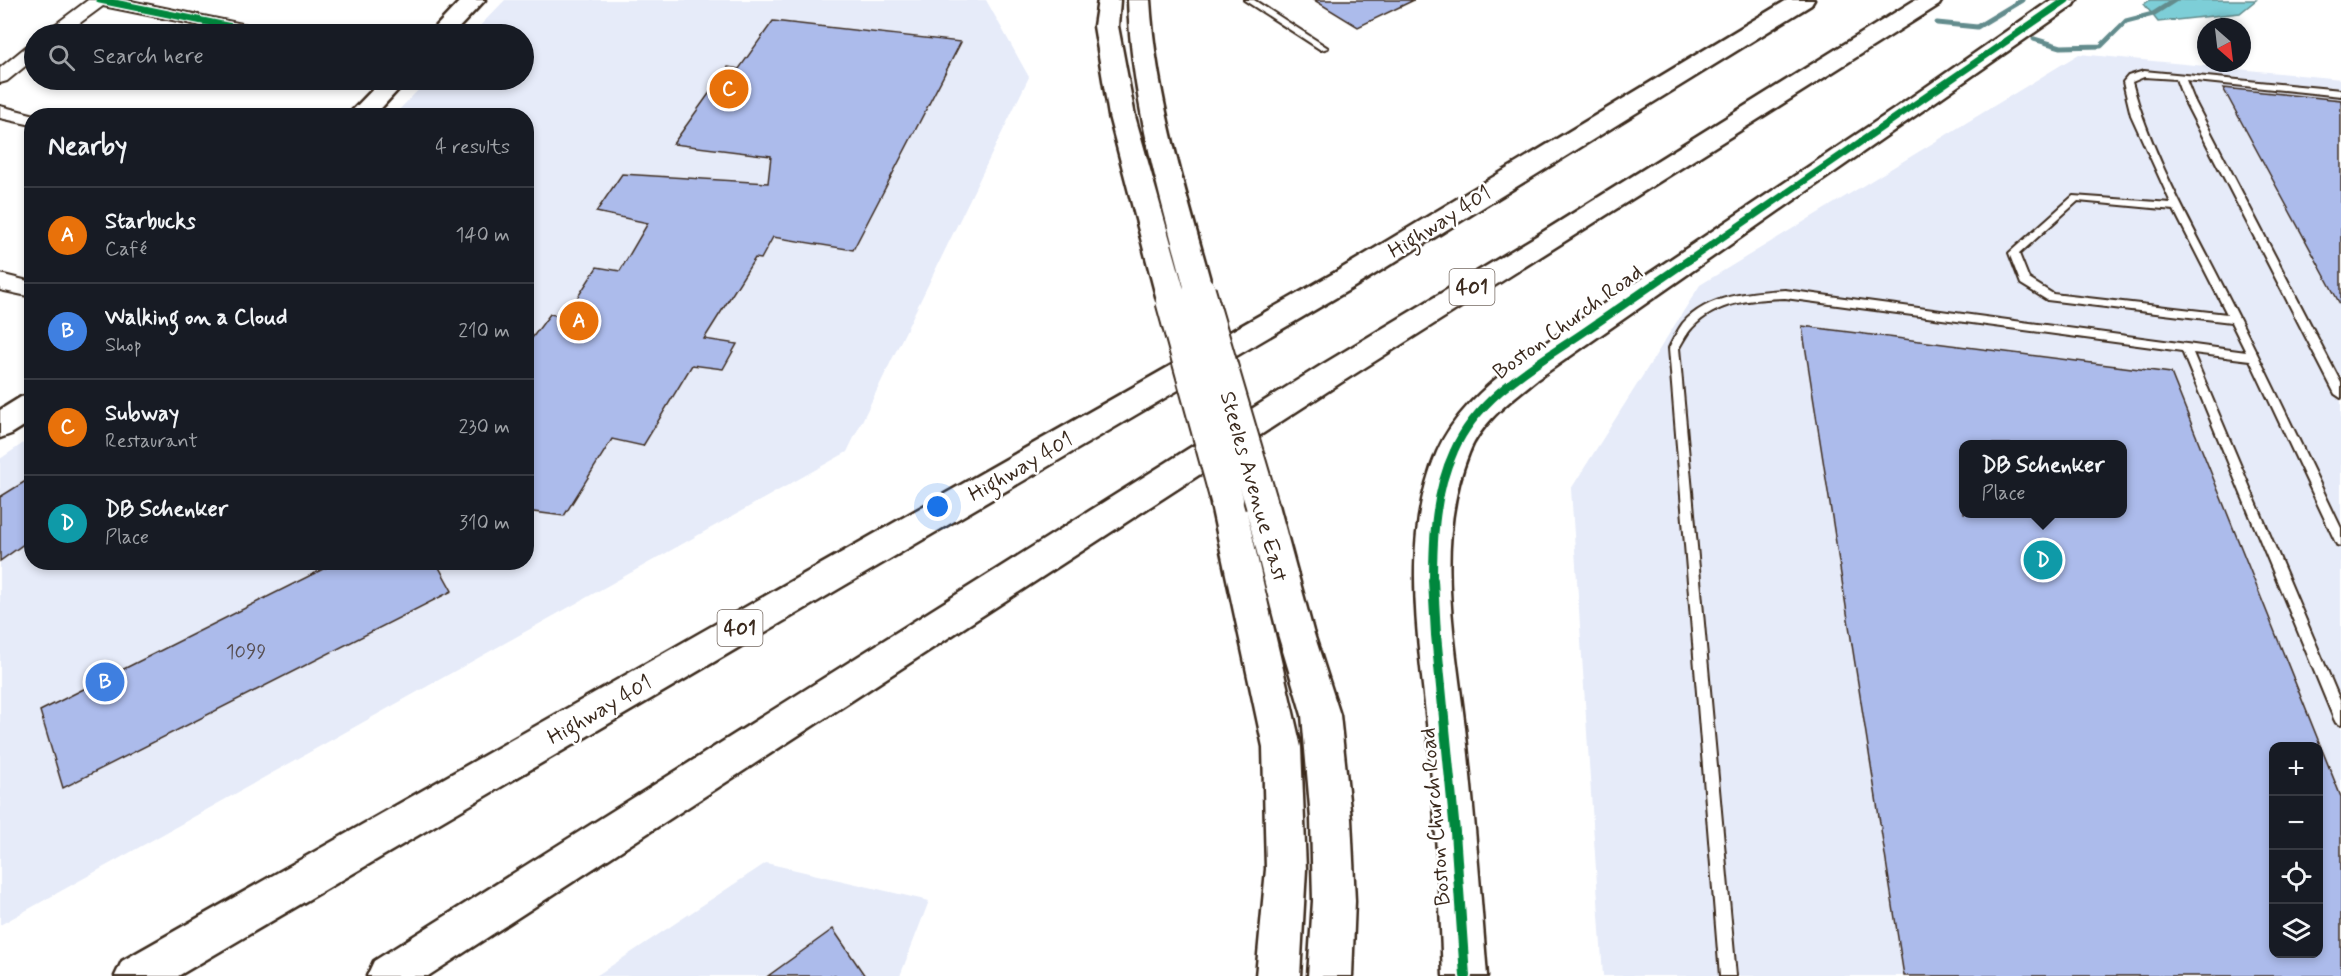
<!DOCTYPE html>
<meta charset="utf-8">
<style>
:root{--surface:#171b24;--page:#242831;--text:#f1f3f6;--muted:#9ea1a6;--line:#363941;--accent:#d93025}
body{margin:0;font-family:Mynerve,sans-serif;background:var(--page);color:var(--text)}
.controls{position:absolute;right:18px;bottom:18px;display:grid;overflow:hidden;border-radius:12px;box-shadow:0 3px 9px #0003}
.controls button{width:54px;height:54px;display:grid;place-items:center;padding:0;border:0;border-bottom:2px solid var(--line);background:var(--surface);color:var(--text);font:30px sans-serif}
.compass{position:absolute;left:2197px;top:18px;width:54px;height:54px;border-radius:50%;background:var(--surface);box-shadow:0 3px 9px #0003;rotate:152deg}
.you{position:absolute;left:938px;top:507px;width:21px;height:21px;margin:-15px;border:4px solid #fff;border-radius:50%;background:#1a73e8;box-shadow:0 0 0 9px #1a73e833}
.badge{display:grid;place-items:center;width:39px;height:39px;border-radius:50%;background:var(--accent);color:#fff;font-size:20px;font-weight:700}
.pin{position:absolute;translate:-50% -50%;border:3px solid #fff;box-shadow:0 2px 6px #0006}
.popup{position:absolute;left:1959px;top:440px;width:168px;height:78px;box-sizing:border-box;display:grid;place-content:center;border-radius:12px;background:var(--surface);filter:drop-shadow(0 2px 4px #0005);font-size:20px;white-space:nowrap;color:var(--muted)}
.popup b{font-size:22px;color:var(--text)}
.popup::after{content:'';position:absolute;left:50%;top:100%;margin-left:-12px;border:12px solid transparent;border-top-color:var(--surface)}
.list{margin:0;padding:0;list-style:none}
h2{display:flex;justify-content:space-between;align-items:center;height:78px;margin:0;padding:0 24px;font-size:26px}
h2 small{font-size:20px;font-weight:400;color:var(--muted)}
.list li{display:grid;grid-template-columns:39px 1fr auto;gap:18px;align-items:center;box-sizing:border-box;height:96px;padding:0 24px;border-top:2px solid var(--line)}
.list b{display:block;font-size:22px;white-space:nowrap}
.list p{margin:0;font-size:20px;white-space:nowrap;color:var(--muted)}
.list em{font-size:20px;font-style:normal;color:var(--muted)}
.icon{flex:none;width:33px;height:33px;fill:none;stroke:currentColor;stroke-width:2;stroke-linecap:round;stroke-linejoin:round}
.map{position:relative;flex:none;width:2341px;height:976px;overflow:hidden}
.search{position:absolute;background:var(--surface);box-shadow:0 3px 9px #0003;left:24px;top:24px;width:510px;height:66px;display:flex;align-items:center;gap:15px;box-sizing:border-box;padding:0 21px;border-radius:33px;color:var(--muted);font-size:22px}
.panel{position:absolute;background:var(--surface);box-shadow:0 3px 9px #0003;left:24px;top:108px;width:510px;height:462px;border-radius:24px}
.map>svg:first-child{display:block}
</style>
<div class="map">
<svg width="2341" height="976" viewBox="0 0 2341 976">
<rect width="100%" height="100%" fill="#fff"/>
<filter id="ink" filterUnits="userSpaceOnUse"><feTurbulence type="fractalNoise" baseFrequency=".0167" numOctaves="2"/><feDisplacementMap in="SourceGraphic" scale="12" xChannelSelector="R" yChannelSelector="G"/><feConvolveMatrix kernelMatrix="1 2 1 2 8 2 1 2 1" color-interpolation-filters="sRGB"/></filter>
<g filter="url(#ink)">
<path fill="#e6ebf9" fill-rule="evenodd" d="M505 0H986L1029 77 847 452 0 925V459L31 438 32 562H526V116L394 115 428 80H524V34H472Z
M2079 54 2341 79V976H1603L1571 489 1700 285ZM1964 444H2122V514H1964ZM2274 746H2318V954H2274Z
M766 863 929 901 900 976H596Z"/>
<path fill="#7dced7" stroke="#638c8d" stroke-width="1.5" d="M2150 0H2256L2240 13 2158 22 2144 4Z"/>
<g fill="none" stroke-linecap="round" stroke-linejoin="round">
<path stroke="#638c8d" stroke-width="5" d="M1937 23 1977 27 2022 0
M2034 39 2061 47 2101 46 2126 21 2153 14 2175 0"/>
</g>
<path fill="#acbbeb" stroke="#3b2a1e" stroke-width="1.5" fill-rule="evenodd" d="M1314 0H1414L1358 27Z
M773 21 961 42 853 250 773 237 761 259 755 258 704 339 737 344 723 369 692 365 643 446 612 439 564 516 526 511V346L550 314 565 317 597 267 620 271 648 223 596 212 622 174 768 183 771 156 673 144 728 67 739 69Z
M2223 88 2341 100V306Z
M1802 326 2171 373 2341 797V976H1904ZM1964 444H2122V513H1964ZM2274 747H2319V954H2274Z
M32 477V538L0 561V497Z
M337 562H436L452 591 63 788 40 711Z
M833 929 865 976H768Z"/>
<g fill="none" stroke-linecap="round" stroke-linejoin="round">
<g stroke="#3b2a1e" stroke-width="4">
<path id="lane" d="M1244 0H1254L1328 48 1321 50Z
M2144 71 2341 90V96L2186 80 2194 100 2341 383V398L2335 394 2184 100 2176 79 2144 77 2132 82C2152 158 2194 228 2229 298 2268 374 2304 451 2341 528V546L2337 545 2335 541 2250 360 2193 353 2341 703V725L2336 723 2334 719 2182 351 1785 298C1752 299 1716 302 1692 328 1687 333 1683 341 1679 348L1736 976H1720L1669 348C1673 340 1677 331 1683 323 1708 295 1750 292 1785 290L2246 352 2231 322 2047 300 2021 284 2009 253 2073 196 2171 203 2131 115 2123 82 2128 76ZM2078 201 2174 210 2227 314 2053 294 2029 279 2019 254Z"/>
</g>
<g stroke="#3b2a1e" stroke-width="4">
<path id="street" d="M88 0H126L266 29 272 30 275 34H242L103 6 65 34H45L48 30Z
M34 44V59L7 81 0 83V68L27 46Z
M0 106 39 116H32V125L0 118Z
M0 274 32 282V297L0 290Z"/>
</g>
<g stroke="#3b2a1e" stroke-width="5">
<path id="secondary" d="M461 0H485L453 34H429Z
M1098 0H1120L1118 26 1135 116 1187 300 1182 307 1172 310 1162 307 1157 300 1109 116 1094 26Z
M1128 0H1150C1156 100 1187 195 1213 291L1209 298 1199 301 1189 298 1185 291C1160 195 1131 100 1128 0Z
M2051 0H2077L2074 5 1536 380C1511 400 1481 422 1469 453 1432 545 1457 650 1467 745 1475 822 1481 899 1487 976H1443C1440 899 1436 821 1429 744 1421 650 1398 543 1437 452 1453 415 1483 389 1514 364L1893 110Z
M382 80H407L374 116H347Z
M32 394V421L11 434 0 438V410L21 397Z
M1227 487 1239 491 1244 500 1301 747 1306 869 1300 976H1256L1266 869 1263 747 1210 500 1215 491Z
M1262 492 1274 496 1279 505 1313 631 1340 715 1351 819 1355 901 1352 976H1308L1313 901 1311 819 1302 715 1277 631 1245 505 1250 496Z"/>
</g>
<g stroke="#3b2a1e" stroke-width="5">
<path id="highway" d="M1787 0H1814L1811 5 1354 287 178 976H115L122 961 1334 273Z
M1915 0H1942L1939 5 1342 382 428 976H367L374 961 1320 366 1538 235Z"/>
</g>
<use href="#lane" fill="#fff" fill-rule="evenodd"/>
<use href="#street" fill="#fff" fill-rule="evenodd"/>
<use href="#secondary" fill="#fff" fill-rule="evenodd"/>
<use href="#highway" fill="#fff" fill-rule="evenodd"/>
<g stroke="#3b2a1e" stroke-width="36" stroke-linecap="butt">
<path id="secondary-bridge" d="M1199 291 1262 505
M1172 300 1227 500"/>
</g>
<use href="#secondary-bridge" stroke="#fff" stroke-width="32"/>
<g stroke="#fff" stroke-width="10">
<path id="cycleway-far2" d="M100 0 266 34
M1688 261 2066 0"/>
</g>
<g stroke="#fff" stroke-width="12">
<path id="cycleway-far1" d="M1433 581C1433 537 1435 492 1454 451 1478 396 1537 364 1584 332 1619 308 1655 283 1690 259"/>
</g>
<g stroke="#fff" stroke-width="14">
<path id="cycleway" d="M1433 580 1436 635 1455 832 1465 976"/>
</g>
<use href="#cycleway-far2" stroke="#00873e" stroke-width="7"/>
<use href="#cycleway-far1" stroke="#00873e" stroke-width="8"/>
<use href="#cycleway" stroke="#00873e" stroke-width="10"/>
</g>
</g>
<g text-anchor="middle" stroke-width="5" stroke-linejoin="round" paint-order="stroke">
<g font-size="20" fill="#574e51">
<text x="246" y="658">1099</text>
</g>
<g fill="#fff" stroke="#766a62" stroke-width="1.5">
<rect x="1449.5" y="269" width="45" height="36" rx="4.5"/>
<rect x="717.5" y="610" width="45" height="36" rx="4.5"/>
</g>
<g font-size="21" font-weight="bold" fill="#3b2a1e">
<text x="1472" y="294">401</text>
<text x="740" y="635">401</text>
</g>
<g font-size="22" fill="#3b2a1e" stroke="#fff">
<text transform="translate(1439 221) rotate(-32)" y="8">Highway 401</text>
<text transform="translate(1567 321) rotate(-36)" y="8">Boston Church Road</text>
<text transform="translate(1020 466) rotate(-30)" y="8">Highway 401</text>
<text transform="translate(1255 486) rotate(74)" y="8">Steeles Avenue East</text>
<text transform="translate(599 709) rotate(-30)" y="8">Highway 401</text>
<text transform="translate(1434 817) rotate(-95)" y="8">Boston Church Road</text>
</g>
</g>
</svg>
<div class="controls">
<button>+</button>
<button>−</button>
<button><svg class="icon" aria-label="locate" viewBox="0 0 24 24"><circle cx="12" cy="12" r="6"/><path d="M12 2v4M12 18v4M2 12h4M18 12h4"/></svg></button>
<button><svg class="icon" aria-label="layers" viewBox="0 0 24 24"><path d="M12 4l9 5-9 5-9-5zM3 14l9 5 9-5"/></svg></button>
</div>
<svg class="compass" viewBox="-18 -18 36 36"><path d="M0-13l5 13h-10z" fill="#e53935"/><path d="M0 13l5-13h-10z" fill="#9ea1a6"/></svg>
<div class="you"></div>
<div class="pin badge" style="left:579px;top:321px;background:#e8710a">A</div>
<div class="pin badge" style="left:105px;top:682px;background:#3f7fe0">B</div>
<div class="pin badge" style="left:729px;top:89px;background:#e8710a">C</div>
<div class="pin badge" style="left:2043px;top:560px;background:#0f9aa8">D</div>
<div class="popup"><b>DB Schenker</b>Place</div>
<div class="search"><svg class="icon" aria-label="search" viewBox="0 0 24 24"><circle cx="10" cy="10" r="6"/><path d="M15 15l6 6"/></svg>Search here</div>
<section class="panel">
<h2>Nearby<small>4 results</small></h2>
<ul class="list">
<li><span class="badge" style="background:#e8710a">A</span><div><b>Starbucks</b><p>Café</p></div><em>140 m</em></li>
<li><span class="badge" style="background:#3f7fe0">B</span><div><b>Walking on a Cloud</b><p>Shop</p></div><em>210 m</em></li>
<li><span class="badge" style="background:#e8710a">C</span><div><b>Subway</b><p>Restaurant</p></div><em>230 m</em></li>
<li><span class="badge" style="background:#0f9aa8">D</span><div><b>DB Schenker</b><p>Place</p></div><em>310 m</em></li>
</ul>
</section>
</div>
